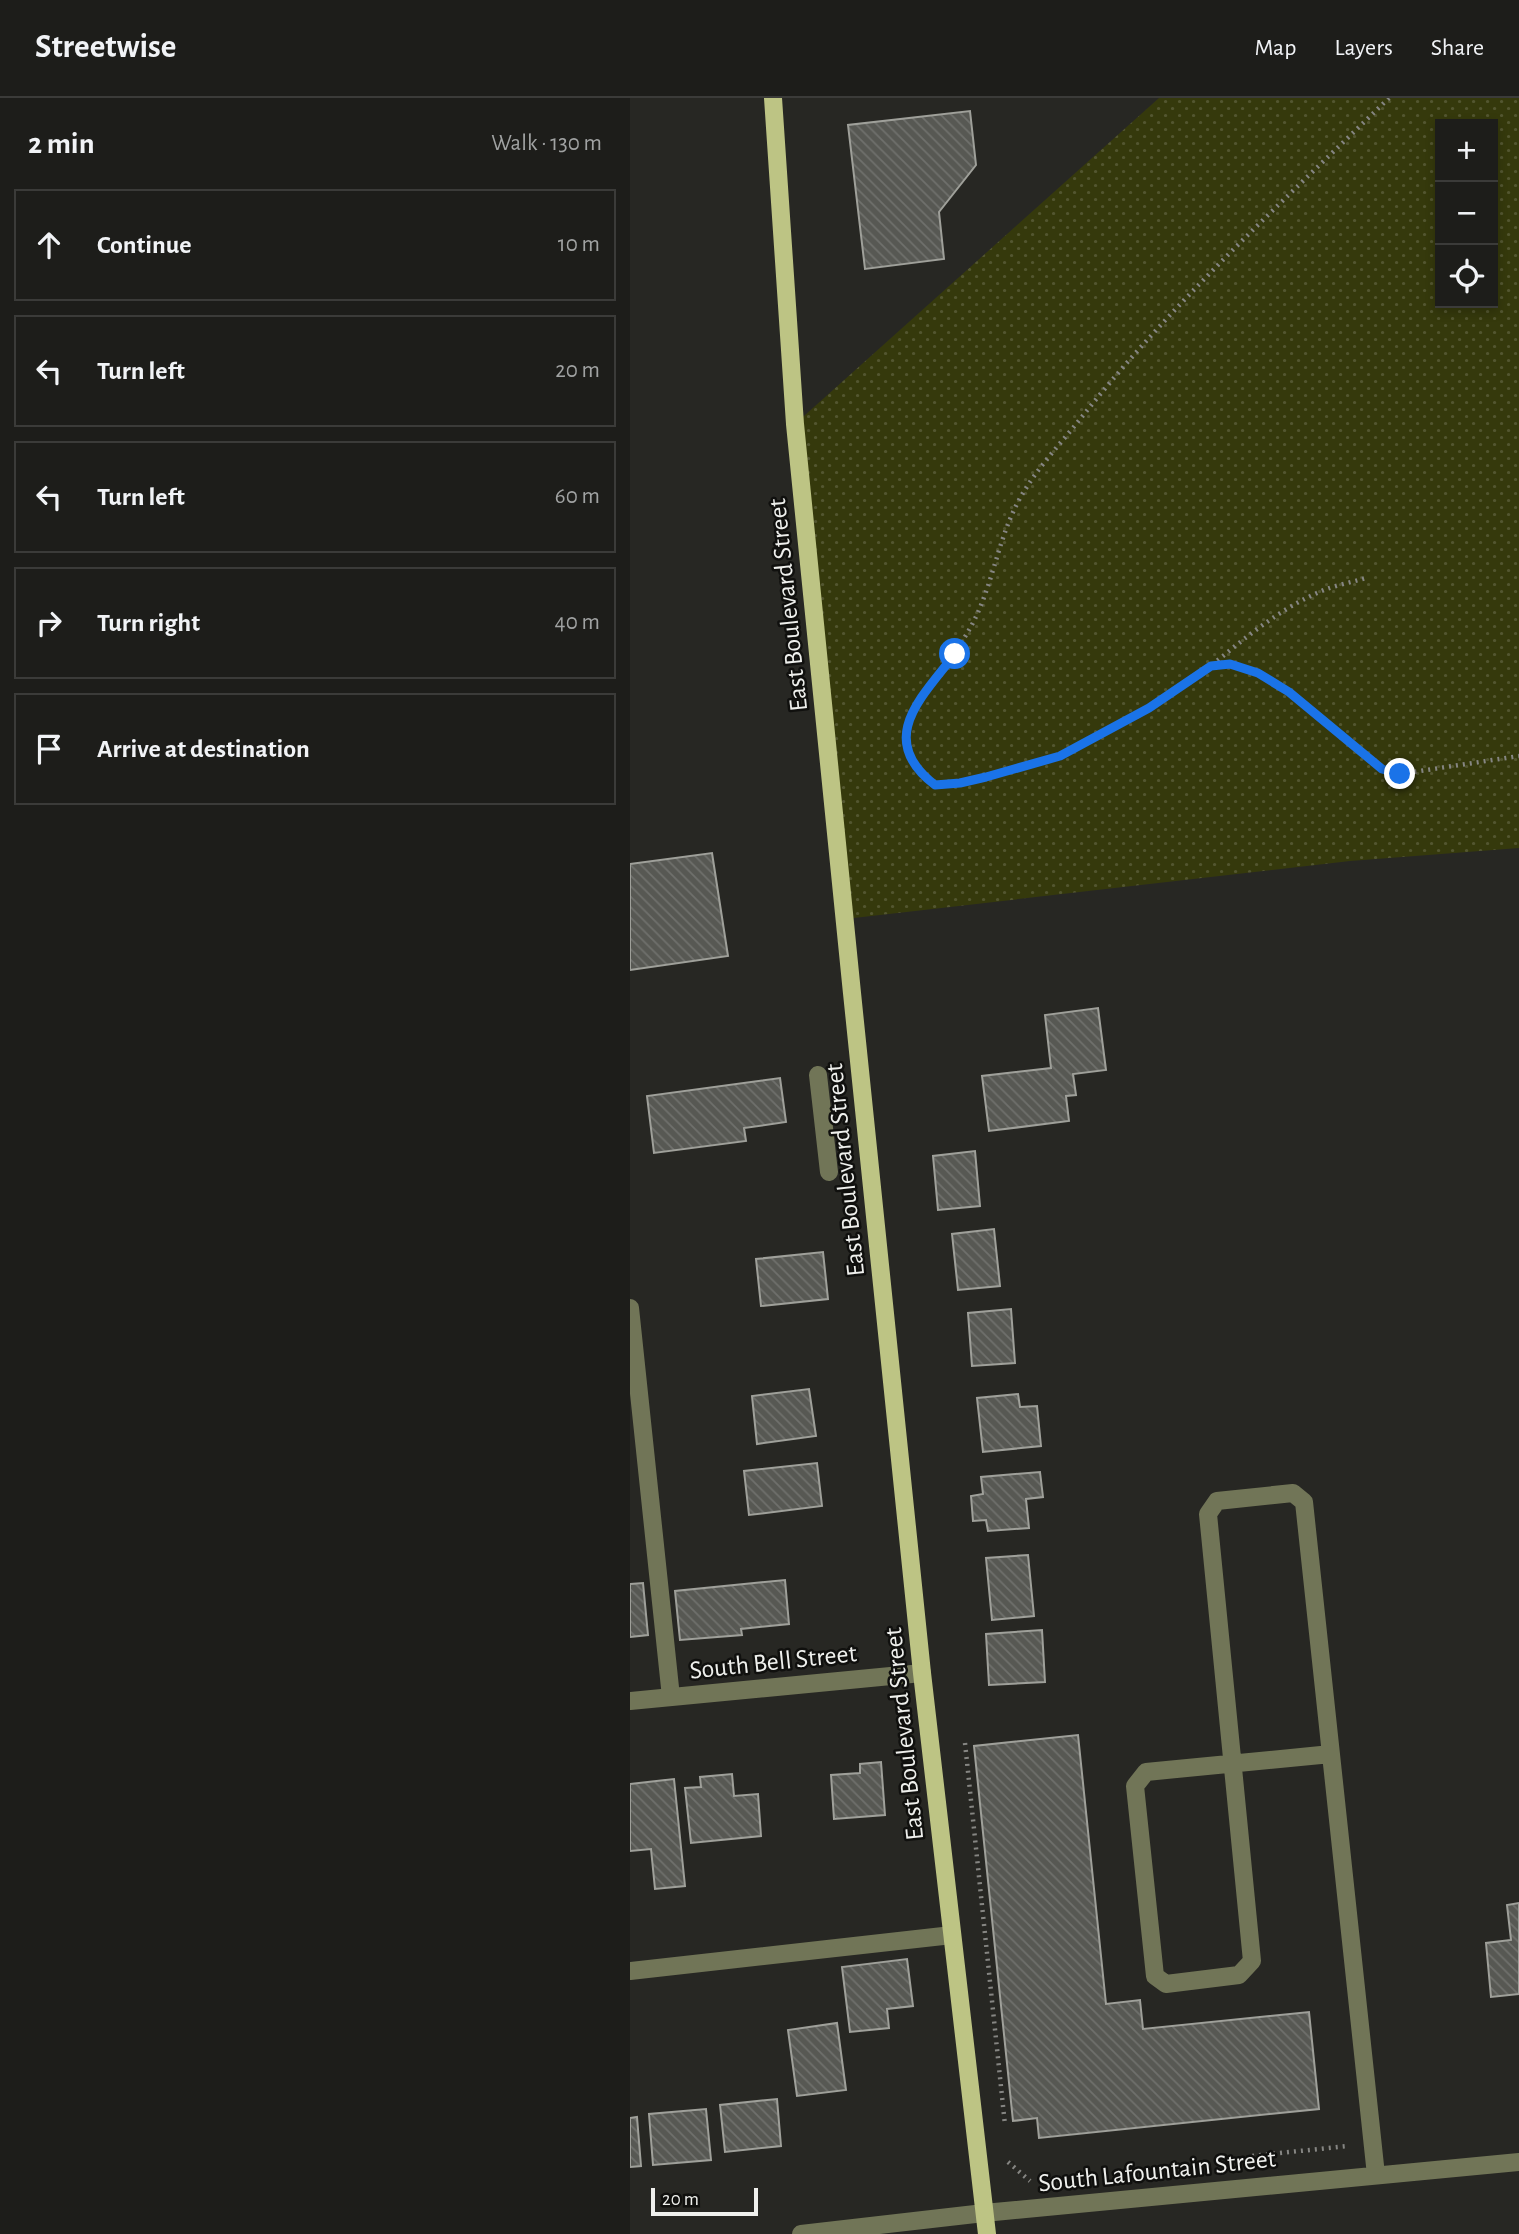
<!DOCTYPE html>
<meta charset="utf-8">
<style>
:root{--surface:#1d1d1a;--page:#252623;--text:#f1f3f6;--muted:#a0a2a2;--line:#3b3b39}
body{margin:0;font-family:"Alegreya Sans",sans-serif;background:var(--page);color:var(--text)}
.controls{position:absolute;right:21px;top:21px;display:grid;overflow:hidden;border-radius:0px;box-shadow:0 4px 10px #0003}
.controls button{width:63px;height:63px;display:grid;place-items:center;padding:0;border:0;border-bottom:2px solid var(--line);background:var(--surface);color:var(--text);font:35px sans-serif}
.scale{position:absolute;left:21px;bottom:18px;width:107px;box-sizing:border-box;padding-left:7px;border:4px solid #eff0ed;border-top:0;font-size:19px;line-height:24px;white-space:nowrap;color:#eff0ed;-webkit-text-stroke:5px #10100e;paint-order:stroke}
.stop{position:absolute;width:21px;height:21px;margin:-16px;border:5px solid #1a73e8;border-radius:50%;background:#fff}
.stop.end{background:#1a73e8;border-color:#fff;box-shadow:0 2px 7px #0008}
.list{margin:0;padding:0;list-style:none}
h2{display:flex;justify-content:space-between;align-items:center;height:91px;margin:0;padding:0 28px;font-size:30px}
h2 small{font-size:23px;font-weight:400;color:var(--muted)}
.list li{display:grid;grid-template-columns:46px 1fr auto;gap:21px;align-items:center;box-sizing:border-box;height:112px;margin:0 14px 14px;padding:0 14px;border:2px solid var(--line);border-radius:0px}
.list b{display:block;font-size:26px;white-space:nowrap}
.list em{font-size:23px;font-style:normal;color:var(--muted)}
.icon{flex:none;width:38px;height:38px;fill:none;stroke:currentColor;stroke-width:2;stroke-linecap:round;stroke-linejoin:round}
.map{position:relative;flex:none;width:889px;height:2136px;overflow:hidden}
header{display:flex;align-items:center;gap:42px;box-sizing:border-box;height:98px;padding:0 35px;background:var(--surface);border-bottom:2px solid var(--line)}
header strong{font-size:33px}
nav{display:flex;gap:38px;margin-inline-start:auto;font-size:24px}
main{display:flex}
aside{flex:1;background:var(--surface)}
.map>svg:first-child{display:block}
</style>
<header>
<strong>Streetwise</strong>
<nav><a>Map</a><a>Layers</a><a>Share</a></nav>
</header>
<main>
<aside>
<h2>2 min<small>Walk · 130 m</small></h2>
<ul class="list">
<li><svg class="icon" aria-label="ahead" viewBox="0 0 24 24"><path d="M12 20V5M6 11l6-6 6 6"/></svg><div><b>Continue</b></div><em>10 m</em></li>
<li><svg class="icon" aria-label="left" viewBox="0 0 24 24"><path d="M17 20v-9H6M10 6l-5 5 5 5"/></svg><div><b>Turn left</b></div><em>20 m</em></li>
<li><svg class="icon" aria-label="left" viewBox="0 0 24 24"><path d="M17 20v-9H6M10 6l-5 5 5 5"/></svg><div><b>Turn left</b></div><em>60 m</em></li>
<li><svg class="icon" aria-label="right" viewBox="0 0 24 24"><path d="M7 20v-9h11M14 6l5 5-5 5"/></svg><div><b>Turn right</b></div><em>40 m</em></li>
<li><svg class="icon" aria-label="arrive" viewBox="0 0 24 24"><path d="M6 21V4h12l-3 4 3 4H6"/></svg><div><b>Arrive at destination</b></div></li>
</ul>
</aside>
<div class="map">
<svg width="889" height="2136" viewBox="0 0 889 2136">
<defs>
<pattern id="green-dots" width="8" height="8" patternUnits="userSpaceOnUse" patternTransform="scale(1.75)"><rect width="8" height="8" fill="#35390c"/><path d="M2 2h.1M6 6h.1" fill="none" stroke="#535630" stroke-width="1.8" stroke-linecap="round"/></pattern>
<pattern id="building-back-hatch" width="6" height="6" patternUnits="userSpaceOnUse" patternTransform="scale(1.75)"><rect width="6" height="6" fill="#575853"/><path d="M-1 5l2 2M0 0l6 6M5-1l2 2" fill="none" stroke="#6f706c"/></pattern>
</defs>
<rect width="100%" height="100%" fill="#272723"/>
<path fill="url(#green-dots)" fill-rule="evenodd" d="M529 0H889V750L720 763 215 821 165 326ZM810 26H863V205H810Z"/>
<path fill="url(#building-back-hatch)" stroke="#9fa09a" stroke-width="2" d="M340 13 346 67 309 114 314 161 235 171 218 27Z
M82 755 98 858 0 872V766Z
M468 910 476 972 443 976 446 997 436 998 439 1023 359 1033 352 978 421 970 415 917Z
M150 980 156 1024 114 1030 116 1043 24 1055 17 998Z
M345 1053 350 1108 308 1112 303 1058Z
M364 1131 370 1188 328 1192 322 1136Z
M193 1154 198 1201 131 1208 126 1161Z
M381 1211 385 1265 342 1268 338 1215Z
M179 1291 186 1338 127 1346 122 1298Z
M388 1296 390 1309 407 1308 411 1348 353 1354 347 1300Z
M187 1365 192 1408 119 1417 114 1373Z
M410 1374 413 1399 396 1401 399 1430 358 1433 356 1422 343 1423 341 1398 353 1396 351 1379Z
M398 1457 404 1518 362 1522 356 1460Z
M155 1482 159 1526 111 1531 112 1537 50 1542 45 1493Z
M13 1485 18 1537 0 1539V1486Z
M412 1532 415 1584 359 1587 356 1536Z
M448 1637 476 1906 510 1902 513 1931 679 1914 689 2011 409 2040 407 2020 383 2023 344 1648Z
M251 1664 255 1717 204 1721 201 1677 230 1675V1666Z
M102 1676 104 1698 128 1696 131 1738 61 1745 55 1690 71 1689 70 1679Z
M44 1681 55 1788 25 1791 21 1751 0 1753V1686Z
M889 1805V1896L861 1899 856 1845 881 1842 877 1807Z
M277 1861 283 1908 257 1911 259 1930 220 1934 212 1869Z
M207 1925 216 1992 167 1998 158 1932Z
M147 2001 151 2048 95 2054 90 2007Z
M76 2011 81 2062 23 2067 19 2016Z
M7 2019 11 2068 0 2069V2020Z"/>
<g fill="none" stroke-linecap="round" stroke-linejoin="round">
<path stroke="#868683" stroke-width="4.5" stroke-dasharray="2 5" stroke-linecap="butt" d="M759 0C653 103 543 204 451 320 432 344 409 368 393 395 367 438 364 489 339 532 326 555 309 575 294 597 289 603 282 611 279 619 269 648 283 670 305 686L330 685 356 679 430 658 519 610 581 568 600 566 628 575 659 594 752 671 770 676 889 658
M582 567C616 539 652 509 694 492 707 487 722 484 736 480
M335 1645 375 2027
M616 2061 621 2058 718 2048
M378 2064 400 2083"/>
<path stroke="#717557" stroke-width="18" d="M188 977 199 1074
M0 1210 41 1599
M0 1603 292 1575
M701 1656 516 1674 505 1688 525 1878 536 1886 609 1877 622 1863 578 1416 587 1403 663 1395 674 1404 746 2077
M0 1873 322 1837
M171 2136 354 2115 889 2064"/>
<path stroke="#bdc484" stroke-width="18" d="M143 0 165 326 222 895 292 1575 357 2136"/>
</g>
<g fill="none" stroke-linecap="round" stroke-linejoin="round">
<path stroke="#1a73e8" stroke-width="9" d="M325 556C292 599 245 641 305 687L330 685 356 679 430 658 519 610 581 568 600 566 628 575 659 594 752 671 770 676"/>
</g>
<g text-anchor="middle" stroke-width="5" stroke-linejoin="round" paint-order="stroke">
<g font-size="26" fill="#eff0ed" stroke="#10100e">
<text transform="translate(157 507) rotate(-96)" y="9">East Boulevard Street</text>
<text transform="translate(214 1072) rotate(-96)" y="9">East Boulevard Street</text>
<text transform="translate(143 1563) rotate(-6)" y="9">South Bell Street</text>
<text transform="translate(273 1636) rotate(-96)" y="9">East Boulevard Street</text>
<text transform="translate(527 2072) rotate(-6)" y="9">South Lafountain Street</text>
</g>
</g>
</svg>
<div class="controls">
<button>+</button>
<button>−</button>
<button><svg class="icon" aria-label="locate" viewBox="0 0 24 24"><circle cx="12" cy="12" r="6"/><path d="M12 2v4M12 18v4M2 12h4M18 12h4"/></svg></button>
</div>
<div class="scale">20 m</div>
<div class="stop" style="left:325px;top:556px"></div>
<div class="stop end" style="left:770px;top:676px"></div>
</div>
</main>
